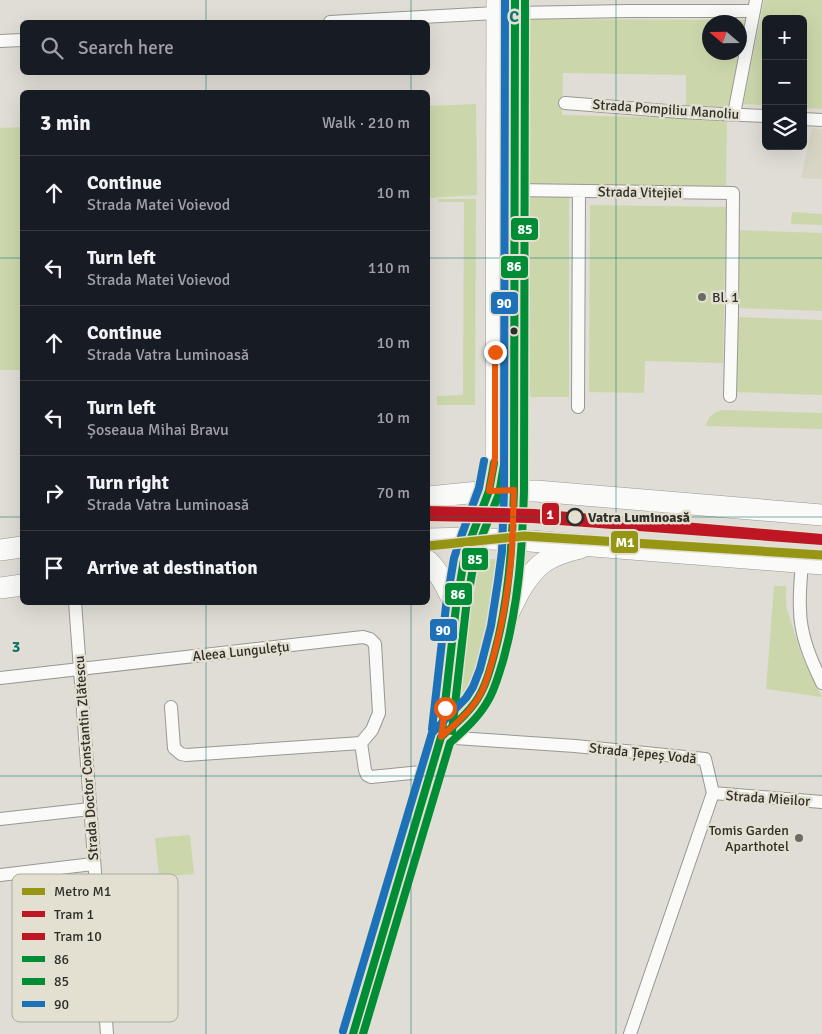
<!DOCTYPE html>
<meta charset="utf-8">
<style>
:root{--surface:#171b24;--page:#20242c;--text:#f1f3f6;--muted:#9ea1a6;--line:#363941}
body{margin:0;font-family:Signika,sans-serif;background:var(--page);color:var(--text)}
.controls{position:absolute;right:15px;top:15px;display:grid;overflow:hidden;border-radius:8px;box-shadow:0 5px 20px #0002}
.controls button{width:45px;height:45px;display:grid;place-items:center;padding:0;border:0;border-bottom:1px solid var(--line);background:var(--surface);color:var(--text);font:25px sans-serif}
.compass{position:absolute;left:702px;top:15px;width:45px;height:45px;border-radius:50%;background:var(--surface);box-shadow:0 5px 20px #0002;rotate:290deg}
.stop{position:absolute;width:15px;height:15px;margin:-11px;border:4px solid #ea580c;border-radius:50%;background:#fff}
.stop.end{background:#ea580c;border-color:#fff;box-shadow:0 1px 5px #0008}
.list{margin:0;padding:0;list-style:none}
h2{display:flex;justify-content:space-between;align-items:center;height:65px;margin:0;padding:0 20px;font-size:21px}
h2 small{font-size:16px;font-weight:400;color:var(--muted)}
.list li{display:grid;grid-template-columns:32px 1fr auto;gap:15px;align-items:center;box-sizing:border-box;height:75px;padding:0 20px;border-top:1px solid var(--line)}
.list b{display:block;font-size:19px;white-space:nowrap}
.list p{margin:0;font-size:16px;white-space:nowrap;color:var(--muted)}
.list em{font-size:16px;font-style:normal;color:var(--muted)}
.icon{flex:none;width:28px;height:28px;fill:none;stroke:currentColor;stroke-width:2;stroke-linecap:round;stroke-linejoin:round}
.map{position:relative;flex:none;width:822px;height:1034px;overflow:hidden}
.search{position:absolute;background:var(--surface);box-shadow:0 5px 20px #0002;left:20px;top:20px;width:410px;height:55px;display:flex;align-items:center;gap:12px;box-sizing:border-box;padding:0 18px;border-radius:8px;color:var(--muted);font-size:19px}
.panel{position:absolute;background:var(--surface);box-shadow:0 5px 20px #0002;left:20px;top:90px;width:410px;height:515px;border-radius:8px}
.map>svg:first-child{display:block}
</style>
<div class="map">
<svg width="822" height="1034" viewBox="0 0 822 1034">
<rect width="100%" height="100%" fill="#dfddd5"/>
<path fill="#d9d5c5" d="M812 128 822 129V179L801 178Z"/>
<path fill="#cbd7ab" d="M764 0H822V109L803 108V19H766V105L743 104Z
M529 19 745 20 740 52V22H710V52L739 53 729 107 686 105V75L563 73 562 115 727 119 726 186 529 185Z
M476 104 477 195 428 198V106Z
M22 127V370H0V128Z
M530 196H569V397H530Z
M439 199H476L475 405H437V396L463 395 464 202H438Z
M590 205 726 207 723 363 645 361 644 393 589 392Z
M792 212 822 214V225L791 224Z
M737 230 822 233V311L738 308Z
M737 317 822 320V395L735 392Z
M722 410 822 413V429L706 426C708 416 713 413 722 410Z
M468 559H508L482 664 467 697 450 694Z
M774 586H786V606L802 656 822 697 766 689Z
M190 835 194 874 159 877 155 838Z"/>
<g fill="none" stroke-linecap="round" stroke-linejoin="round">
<g stroke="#999791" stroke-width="14">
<path id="street" d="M515 13 628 11H754
M330 22 496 13
M0 41 22 40
M565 103 680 112 766 116
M734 114 756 0
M803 119 822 120
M514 190 733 193 732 312 730 396
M578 407 579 191
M802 562C801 578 799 593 800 609 800 635 811 660 822 683
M75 602 107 1034
M0 678 363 637 370 639 375 644 379 713 372 730 361 743 365 770 367 775 371 777 431 771
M171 707 174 748 181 754 186 755 361 743
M441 737 575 746 705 759 713 793 630 1034
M713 793 822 802
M0 819 90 809
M0 875 93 864"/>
</g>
<g stroke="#999791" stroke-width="20">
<path id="secondary" d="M441 737 462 718 473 706 482 691 488 675 499 634 508 582 513 540 514 491 515 0
M353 1034 441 737 456 607 464 560 471 538 489 491 495 458 496 0"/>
</g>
<g stroke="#999791" stroke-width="22">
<path id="primary" d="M428 497 489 491H536L822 515
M428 539 471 538 530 541 822 564
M0 550 22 547
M428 561C441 574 448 591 456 607
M0 588 22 585
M499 634C511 610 521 579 544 562 554 555 567 551 580 548"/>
</g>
<use href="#street" stroke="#fafaf9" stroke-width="12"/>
<use href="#secondary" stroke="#fafaf9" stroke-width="19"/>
<use href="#primary" stroke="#fafaf9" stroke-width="21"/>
<g stroke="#e3dfd1" stroke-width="11">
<path id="bus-1" d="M442 730 456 607 464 560 471 538 489 491 494 463
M353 1034 441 737C454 725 469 713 478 698 486 685 490 670 494 655 509 601 512 546 514 491L515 0"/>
</g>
<g stroke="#e3dfd1" stroke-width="11">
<path id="bus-2" d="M452 731 466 608 474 562 480 541 499 494 504 465
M363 1034 450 743C463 731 477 719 486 704 495 691 498 676 503 661 519 603 522 551 524 491L525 0"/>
</g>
<g stroke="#e3dfd1" stroke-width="11">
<path id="bus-3" d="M432 729 446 606 454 558 462 534 479 488 484 461
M343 1031 432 733 466 698 473 687 480 669 491 626 498 581 502 551 504 491 505 0"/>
</g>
<use href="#bus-1" stroke="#008d36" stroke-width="8"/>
<use href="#bus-2" stroke="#008d36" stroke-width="8"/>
<use href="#bus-3" stroke="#1d71b8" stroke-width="8"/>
<g stroke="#e3dfd1" stroke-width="11">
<path id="tram-1" d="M428 510 534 513 822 538"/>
</g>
<g stroke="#e3dfd1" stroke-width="11">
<path id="tram-2" d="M428 517 533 519 822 541"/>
</g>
<use href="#tram-1" stroke="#be1622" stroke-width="8"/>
<use href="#tram-2" stroke="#be1622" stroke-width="8"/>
<g stroke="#e3dfd1" stroke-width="12">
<path id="metro-1" d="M428 546 524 536 822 555"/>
</g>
<use href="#metro-1" stroke="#979614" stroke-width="9"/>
</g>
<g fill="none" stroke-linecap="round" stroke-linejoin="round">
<path stroke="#ea580c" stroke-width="6" d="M445 708 441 737C456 723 473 710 482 691 488 679 491 664 495 651 503 621 508 590 511 560 513 537 513 514 514 490L489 491 495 458V352"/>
</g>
<path fill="none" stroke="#0f766e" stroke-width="1" stroke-opacity="0.55" d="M206 0V22M411 0V22M616 0V1034M206 72V92M411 72V92M0 258H22M428 258H822M0 517H22M428 517H822M206 602V1034M411 602V1034M0 776H822"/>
<g fill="#6d6b65" stroke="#e3dfd1" stroke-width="2">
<circle cx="702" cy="297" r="5"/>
<circle cx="799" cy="838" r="5"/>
</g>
<circle fill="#2f2e28" stroke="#e3dfd1" stroke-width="2" cx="514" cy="331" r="4.5"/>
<circle fill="#e3dfd1" stroke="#2f2e28" stroke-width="2.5" cx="575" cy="517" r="8"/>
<g text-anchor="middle" stroke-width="5" stroke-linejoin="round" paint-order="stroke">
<g font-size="14" fill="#2f2e28" stroke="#e3dfd1">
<text transform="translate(666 109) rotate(4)" y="5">Strada Pompiliu Manoliu</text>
<text transform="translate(640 192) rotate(1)" y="5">Strada Vitejiei</text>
<text transform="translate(241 651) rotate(-6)" y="5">Aleea Lungulețu</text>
<text transform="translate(643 753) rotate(6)" y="5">Strada Țepeș Vodă</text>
<text transform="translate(86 758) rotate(-94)" y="5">Strada Doctor Constantin Zlătescu</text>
<text transform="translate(768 798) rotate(4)" y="5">Strada Mieilor</text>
</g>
<g font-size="14" fill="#2f2e28" stroke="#e3dfd1" text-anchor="start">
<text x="712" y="302">Bl. 1</text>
<text x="789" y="835" text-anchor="end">Tomis Garden<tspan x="789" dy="16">Aparthotel</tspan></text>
</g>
<g font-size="14" font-weight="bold" fill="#2f2e28" stroke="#e3dfd1" text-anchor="start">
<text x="588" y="522">Vatra Luminoasă</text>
</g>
</g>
<rect x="12" y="874" width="166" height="148" rx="8" fill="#e3dfd1" stroke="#adaa9e" stroke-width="1"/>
<rect x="22" y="888" width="23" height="7" fill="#979614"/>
<rect x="22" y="911" width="23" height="6" fill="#be1622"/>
<rect x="22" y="933" width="23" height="7" fill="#be1622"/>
<rect x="22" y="956" width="23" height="6" fill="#008d36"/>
<rect x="22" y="978" width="23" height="7" fill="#008d36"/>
<rect x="22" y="1001" width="23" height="6" fill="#1d71b8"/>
<g font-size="14" fill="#2f2e28">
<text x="54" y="896">Metro M1</text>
<text x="54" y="919">Tram 1</text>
<text x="54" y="941">Tram 10</text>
<text x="54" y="964">86</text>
<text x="54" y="986">85</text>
<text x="54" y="1009">90</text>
</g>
<g font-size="16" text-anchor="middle" font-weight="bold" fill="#0f766e" stroke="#e3dfd1" stroke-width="5" stroke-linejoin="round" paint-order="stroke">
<text x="514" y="22">C</text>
<text x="16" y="652">3</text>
</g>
<g stroke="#e3dfd1" stroke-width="2">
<rect x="510" y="217" width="29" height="24" rx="5" fill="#008d36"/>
<rect x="500" y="255" width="29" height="24" rx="5" fill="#008d36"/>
<rect x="490" y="291" width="29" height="24" rx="5" fill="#1d71b8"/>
<rect x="541" y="502" width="19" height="24" rx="5" fill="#be1622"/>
<rect x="610" y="530" width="29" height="24" rx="5" fill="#979614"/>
<rect x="461" y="547" width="28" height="24" rx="5" fill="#008d36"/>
<rect x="444" y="582" width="29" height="24" rx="5" fill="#008d36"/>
<rect x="429" y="618" width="29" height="24" rx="5" fill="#1d71b8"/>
</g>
<g font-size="14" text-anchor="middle" font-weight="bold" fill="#fff">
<text x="525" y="234">85</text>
<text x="514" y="271">86</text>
<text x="504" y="308">90</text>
<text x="550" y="519">1</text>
<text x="625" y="547">M1</text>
<text x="475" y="564">85</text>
<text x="458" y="599">86</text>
<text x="443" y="635">90</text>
</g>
</svg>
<div class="controls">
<button>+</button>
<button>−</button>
<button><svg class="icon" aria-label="layers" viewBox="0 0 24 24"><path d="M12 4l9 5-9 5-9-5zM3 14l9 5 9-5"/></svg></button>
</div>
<svg class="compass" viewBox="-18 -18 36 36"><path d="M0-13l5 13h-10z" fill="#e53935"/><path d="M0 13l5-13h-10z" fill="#9ea1a6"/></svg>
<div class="stop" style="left:445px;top:708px"></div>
<div class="stop end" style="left:495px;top:352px"></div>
<div class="search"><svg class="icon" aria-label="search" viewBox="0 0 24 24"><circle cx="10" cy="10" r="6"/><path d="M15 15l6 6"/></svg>Search here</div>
<section class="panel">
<h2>3 min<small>Walk · 210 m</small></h2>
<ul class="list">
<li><svg class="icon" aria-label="ahead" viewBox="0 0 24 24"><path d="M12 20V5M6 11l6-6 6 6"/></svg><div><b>Continue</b><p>Strada Matei Voievod</p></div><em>10 m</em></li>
<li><svg class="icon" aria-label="left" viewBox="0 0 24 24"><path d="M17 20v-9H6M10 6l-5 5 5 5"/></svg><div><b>Turn left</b><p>Strada Matei Voievod</p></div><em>110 m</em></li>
<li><svg class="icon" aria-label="ahead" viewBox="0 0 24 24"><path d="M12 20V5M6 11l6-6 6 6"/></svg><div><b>Continue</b><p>Strada Vatra Luminoasă</p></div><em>10 m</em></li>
<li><svg class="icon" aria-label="left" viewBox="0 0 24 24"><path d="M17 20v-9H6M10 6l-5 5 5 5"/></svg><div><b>Turn left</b><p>Șoseaua Mihai Bravu</p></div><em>10 m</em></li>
<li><svg class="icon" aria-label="right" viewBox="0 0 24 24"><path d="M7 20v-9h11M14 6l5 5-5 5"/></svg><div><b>Turn right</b><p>Strada Vatra Luminoasă</p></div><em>70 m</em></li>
<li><svg class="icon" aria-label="arrive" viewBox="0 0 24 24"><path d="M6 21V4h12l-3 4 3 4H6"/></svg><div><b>Arrive at destination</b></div></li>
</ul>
</section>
</div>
